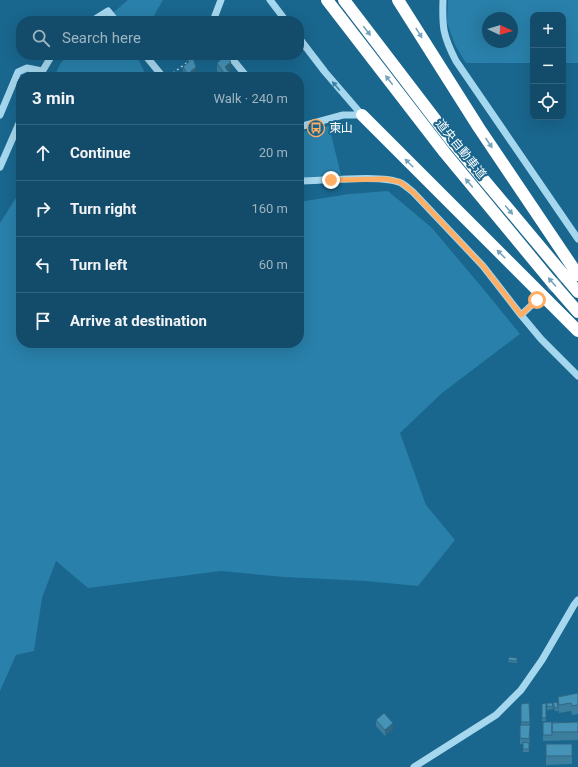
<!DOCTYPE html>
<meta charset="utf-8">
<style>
:root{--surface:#134c6a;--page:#205672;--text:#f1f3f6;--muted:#9db4c1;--line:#32637e}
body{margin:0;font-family:Roboto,"Noto Sans JP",sans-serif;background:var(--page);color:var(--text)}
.controls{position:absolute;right:12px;top:12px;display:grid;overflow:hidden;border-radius:8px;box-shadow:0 4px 16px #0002}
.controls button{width:36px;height:36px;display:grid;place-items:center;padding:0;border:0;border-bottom:1px solid var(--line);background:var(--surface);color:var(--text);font:20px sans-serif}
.compass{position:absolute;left:482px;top:12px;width:36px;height:36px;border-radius:50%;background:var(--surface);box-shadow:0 4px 16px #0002;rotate:94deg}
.stop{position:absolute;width:12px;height:12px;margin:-9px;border:3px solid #ffae63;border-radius:50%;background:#fff}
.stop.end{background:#ffae63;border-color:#fff;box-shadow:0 1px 4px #0008}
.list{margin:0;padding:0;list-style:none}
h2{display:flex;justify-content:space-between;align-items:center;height:52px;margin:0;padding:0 16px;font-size:17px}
h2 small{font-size:13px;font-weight:400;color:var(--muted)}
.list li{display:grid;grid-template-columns:26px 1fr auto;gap:12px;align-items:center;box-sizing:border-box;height:56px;padding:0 16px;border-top:1px solid var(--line)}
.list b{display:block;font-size:15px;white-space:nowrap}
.list em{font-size:13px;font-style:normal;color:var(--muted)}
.icon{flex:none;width:22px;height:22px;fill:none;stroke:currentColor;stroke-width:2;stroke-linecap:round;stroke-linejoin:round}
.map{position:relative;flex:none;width:578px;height:767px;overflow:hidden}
.search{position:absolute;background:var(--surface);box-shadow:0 4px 16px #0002;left:16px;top:16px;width:288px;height:44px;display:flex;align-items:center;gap:10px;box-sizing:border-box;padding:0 14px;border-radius:16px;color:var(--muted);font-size:15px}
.panel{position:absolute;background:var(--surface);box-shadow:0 4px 16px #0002;left:16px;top:72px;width:288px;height:276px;border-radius:16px}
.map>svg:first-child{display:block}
</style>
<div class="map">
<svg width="578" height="767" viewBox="0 0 578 767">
<rect width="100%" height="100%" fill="#19668e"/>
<path fill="#2980aa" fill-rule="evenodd" d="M128 0H163L151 21H103Z
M448 0H578V63H563V15H533V63H466L455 45 447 23ZM488 18H512V42H488Z
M68 55H136L147 77H54L60 64Z
M329 126 341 175 299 178V132L314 130Z
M21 190V343H299V202L349 194 388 191 432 228 485 291 520 334 442 393 400 433 426 505 455 540 418 586 365 581 284 577 221 571 88 588 56 561 42 598 34 651 16 655 0 691V223Z"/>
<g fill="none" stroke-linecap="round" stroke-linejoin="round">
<path stroke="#3c7d9f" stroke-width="7" stroke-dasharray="7 3.5" stroke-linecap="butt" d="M541 297 578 263"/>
<path stroke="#a5d7ee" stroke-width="1.5" stroke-dasharray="2 3" stroke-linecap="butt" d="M169 76 197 55"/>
<path stroke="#a5d7ee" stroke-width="7" d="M270 0 286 21
M443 0C442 27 443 36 456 61L578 239
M92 21 108 11 116 21
M213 21 221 0
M299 38 325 72 362 115
M145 55 163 77
M229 55 247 77
M39 77 52 55
M0 115 18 72 27 68 42 71
M299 127 343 115H362
M0 167 21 119
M299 181C320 181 384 174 401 183 405 185 409 189 413 192L483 266 521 315 541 339 578 376
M521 315 537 300
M414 767 496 715 521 690 542 660 574 605 578 600"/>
<path stroke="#fff" stroke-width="12" d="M327 0 445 153 550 280 578 312
M344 0 454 144 578 292
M398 0 479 128 578 275
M362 115 578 331"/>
</g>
<path fill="#3c7e9e" d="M219 55H225L231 71 220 76 217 71V63L219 61Z
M183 67 196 73 191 77H186L183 72Z
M509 657 517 658V663L508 662Z
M578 693V714L572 715 571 711 559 713 558 708V711H555L553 706V703L558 704V697Z
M529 703 530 731 529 752H523V744H520V725H521V704Z
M546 703V721H542V704Z
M547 703H552L553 709 547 710Z
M376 720 393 729 385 736 376 726Z
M543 722H578V740L543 741Z
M546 744 572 756V764L546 765Z"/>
<path fill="#316781" d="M231 62V71L225 75V67Z
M196 67V73L191 77H188V74Z
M393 723V729L385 736V730Z"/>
<path fill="#4693b8" stroke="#316781" d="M221 55H225L231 62 225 67 233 77H218L224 73 217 63 223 58Z
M193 58 196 67 188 74 183 67Z
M509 657 517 658V661L508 660Z
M578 693V705L572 706 571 703 559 705 558 697Z
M557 702 558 708H555L553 703Z
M529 703 530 722H521V704Z
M546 703V718H542V704Z
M547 703H552L553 706 547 707Z
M384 713 393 723 385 730 376 720Z
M543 722H552V735H543Z
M578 722V732H552V723Z
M520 725H530L529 739 520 738Z
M523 742 529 743V749H523Z
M546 744H572V756H546Z"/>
<defs><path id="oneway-solid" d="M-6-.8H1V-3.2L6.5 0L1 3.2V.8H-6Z"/></defs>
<g fill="#75a3bb">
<use href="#oneway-solid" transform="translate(367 31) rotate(52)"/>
<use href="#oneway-solid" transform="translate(419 33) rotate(58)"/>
<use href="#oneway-solid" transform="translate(389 80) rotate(-128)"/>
<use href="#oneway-solid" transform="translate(489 143) rotate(56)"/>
<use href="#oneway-solid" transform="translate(409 163) rotate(-135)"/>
<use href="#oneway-solid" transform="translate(469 183) rotate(-130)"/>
<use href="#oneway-solid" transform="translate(509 210) rotate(50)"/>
<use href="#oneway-solid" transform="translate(501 254) rotate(-135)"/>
<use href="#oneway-solid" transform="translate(552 282) rotate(-131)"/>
</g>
<use fill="#3c82a6" href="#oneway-solid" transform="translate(336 86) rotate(-130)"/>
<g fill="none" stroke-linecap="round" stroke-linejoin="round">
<path stroke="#ffae63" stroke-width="5" d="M331 180 386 179 400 182 413 192 483 266 521 315 537 300"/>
</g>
<defs>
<g id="bus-ring" transform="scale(0.9)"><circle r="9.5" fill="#19668e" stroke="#ffae63" stroke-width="1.5"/><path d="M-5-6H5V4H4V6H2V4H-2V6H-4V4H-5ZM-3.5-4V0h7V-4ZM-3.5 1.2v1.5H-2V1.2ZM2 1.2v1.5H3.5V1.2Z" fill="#ffae63"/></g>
</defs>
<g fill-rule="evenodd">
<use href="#bus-ring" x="316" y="128"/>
</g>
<g text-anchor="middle" stroke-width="4" stroke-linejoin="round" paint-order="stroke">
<g font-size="12" fill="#fff" stroke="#19668e" text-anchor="start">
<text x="329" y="132">東山</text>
</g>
<g font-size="12" fill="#fff" stroke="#19668e">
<text transform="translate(461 149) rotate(51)" y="4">道央自動車道</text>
</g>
</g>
</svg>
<div class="controls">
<button>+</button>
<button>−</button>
<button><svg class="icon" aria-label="locate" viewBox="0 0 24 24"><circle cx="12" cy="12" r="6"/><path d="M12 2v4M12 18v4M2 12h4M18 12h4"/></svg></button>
</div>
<svg class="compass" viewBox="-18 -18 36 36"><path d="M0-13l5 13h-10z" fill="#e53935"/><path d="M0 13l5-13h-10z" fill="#9db4c1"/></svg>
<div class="stop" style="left:537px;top:300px"></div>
<div class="stop end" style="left:331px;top:180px"></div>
<div class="search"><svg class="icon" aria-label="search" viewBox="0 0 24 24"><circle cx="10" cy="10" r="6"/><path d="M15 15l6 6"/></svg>Search here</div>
<section class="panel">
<h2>3 min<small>Walk · 240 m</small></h2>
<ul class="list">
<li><svg class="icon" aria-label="ahead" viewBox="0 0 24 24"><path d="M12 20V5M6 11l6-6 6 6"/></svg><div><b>Continue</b></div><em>20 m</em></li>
<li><svg class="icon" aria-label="right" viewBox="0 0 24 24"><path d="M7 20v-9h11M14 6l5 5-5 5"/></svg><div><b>Turn right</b></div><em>160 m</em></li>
<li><svg class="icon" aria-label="left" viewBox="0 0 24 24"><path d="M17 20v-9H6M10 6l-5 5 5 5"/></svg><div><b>Turn left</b></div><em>60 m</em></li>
<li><svg class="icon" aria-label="arrive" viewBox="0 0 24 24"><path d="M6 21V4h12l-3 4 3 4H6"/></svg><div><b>Arrive at destination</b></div></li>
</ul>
</section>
</div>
